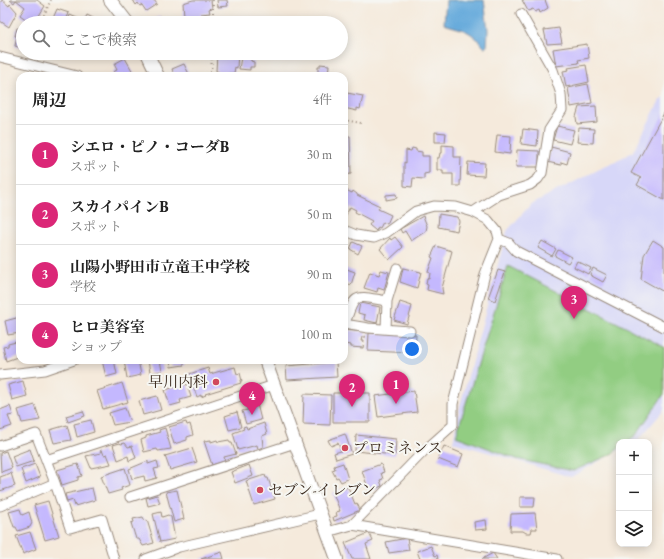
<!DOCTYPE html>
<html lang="ja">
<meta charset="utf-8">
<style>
:root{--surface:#fff;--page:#f2f2f2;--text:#222;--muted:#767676;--line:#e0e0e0;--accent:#db2777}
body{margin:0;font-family:"EB Garamond","Noto Serif JP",serif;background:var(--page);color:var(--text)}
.controls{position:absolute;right:12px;bottom:12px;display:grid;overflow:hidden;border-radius:8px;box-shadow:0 2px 10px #0003}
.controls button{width:36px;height:36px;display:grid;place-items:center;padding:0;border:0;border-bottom:1px solid var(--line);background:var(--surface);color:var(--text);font:20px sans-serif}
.you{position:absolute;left:412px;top:349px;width:14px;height:14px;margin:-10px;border:3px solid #fff;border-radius:50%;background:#1a73e8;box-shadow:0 0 0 6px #1a73e833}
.badge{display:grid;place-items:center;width:26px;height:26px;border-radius:50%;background:var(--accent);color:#fff;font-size:13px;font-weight:700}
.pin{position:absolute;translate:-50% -33px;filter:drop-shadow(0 1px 2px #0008)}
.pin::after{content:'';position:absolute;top:21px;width:14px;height:12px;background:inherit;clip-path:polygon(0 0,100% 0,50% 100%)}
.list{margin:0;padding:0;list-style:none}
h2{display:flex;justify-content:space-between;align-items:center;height:52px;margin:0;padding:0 16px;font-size:17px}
h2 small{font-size:13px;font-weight:400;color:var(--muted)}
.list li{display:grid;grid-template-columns:26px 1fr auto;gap:12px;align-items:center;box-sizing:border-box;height:60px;padding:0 16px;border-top:1px solid var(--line)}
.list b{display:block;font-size:15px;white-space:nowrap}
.list p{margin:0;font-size:13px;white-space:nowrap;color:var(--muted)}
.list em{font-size:13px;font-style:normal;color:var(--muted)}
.icon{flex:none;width:22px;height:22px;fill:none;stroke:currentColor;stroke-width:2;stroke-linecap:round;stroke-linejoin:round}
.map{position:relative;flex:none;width:664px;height:559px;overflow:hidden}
.search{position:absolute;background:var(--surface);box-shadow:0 2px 10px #0003;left:16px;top:16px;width:332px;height:44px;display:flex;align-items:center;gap:10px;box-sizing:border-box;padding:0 14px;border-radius:22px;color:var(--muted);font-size:15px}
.panel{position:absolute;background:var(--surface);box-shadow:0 2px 10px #0003;left:16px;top:72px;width:332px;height:292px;border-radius:12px}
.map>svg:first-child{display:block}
</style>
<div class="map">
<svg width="664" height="559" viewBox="0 0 664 559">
<rect width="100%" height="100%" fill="#f6f6f2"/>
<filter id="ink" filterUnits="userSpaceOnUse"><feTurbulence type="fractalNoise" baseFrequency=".025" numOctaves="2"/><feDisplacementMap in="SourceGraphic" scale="8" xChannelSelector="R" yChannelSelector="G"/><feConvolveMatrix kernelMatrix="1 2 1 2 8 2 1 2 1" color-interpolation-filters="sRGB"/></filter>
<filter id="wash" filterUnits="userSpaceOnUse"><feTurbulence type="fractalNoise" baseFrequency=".012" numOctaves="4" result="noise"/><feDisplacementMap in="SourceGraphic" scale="16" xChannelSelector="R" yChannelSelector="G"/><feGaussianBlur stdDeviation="0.9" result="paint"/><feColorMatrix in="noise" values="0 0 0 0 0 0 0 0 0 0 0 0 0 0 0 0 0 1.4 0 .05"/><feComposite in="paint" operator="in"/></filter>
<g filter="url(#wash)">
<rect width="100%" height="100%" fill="#f5eadc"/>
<path fill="#d7d7f8" d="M664 97V410L639 439 634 442H619V450L571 477 453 442 460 406 507 231 531 204 633 152 660 100Z"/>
<path fill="#92cd82" stroke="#667c50" d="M508 266 664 347V394L636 435 627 442H619V448L612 454 573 471 517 459 456 436Z"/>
<path fill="#67abdc" stroke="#516a7d" d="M446 0H484L488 30 487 46 484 47C470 29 463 30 444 24Z"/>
<g id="blocks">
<path fill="#c4b8fe" d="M2 0 9 6 10 4 17 12 9 27 0 21V3Z
M10 0H37L45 6 35 22 32 20 31 23 20 15 25 7 16 0 14 3Z
M133 0H154L157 4 146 11 142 5 140 6 138 3 136 5Z
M193 0H211L212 8 209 9 210 13 201 14 202 19 186 22 185 15 184 16 183 3Z
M217 0H227L228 6 218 7Z
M522 0H545L548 8 540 13 539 10 535 12 533 9 528 11Z
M57 9 69 13 65 23H51Z
M70 15 84 21 87 15 97 20 95 23H67Z
M160 16 164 23H152L151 21Z
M17 28 23 29V48L15 46 17 36H15Z
M559 28 562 43 547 44 544 30Z
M587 44 589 58 578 60 579 63 556 66 553 49Z
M217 53H238L237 68 235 67 234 73 218 74 219 72 216 71Z
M241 57 251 59V61L254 62V67H250V70L239 69Z
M125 58 134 74 115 76 113 72 117 70 114 64Z
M184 64 190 76H175L172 69Z
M320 64 329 65 328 76H309V74H318V67H320Z
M586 65 589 82 566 87 563 71 569 70 568 68Z
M588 84 592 103 571 107 568 88Z
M347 93 363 96 360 109 357 108V111L344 108V95H347Z
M596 106 597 122 577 124 576 117 579 107Z
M664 113V200L637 185 641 178 631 173Z
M557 126 574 130 570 144 553 140Z
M579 128 594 129 593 143 577 142Z
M523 129 538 131 537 146 521 144Z
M435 132 446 133 445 142H435Z
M497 135 511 136 510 154 495 152Z
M344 136H350L351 174 344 175Z
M442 145 454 146V157H461L460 186H453V174H443V170H437V158H439L440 153H442Z
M551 147 570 152 567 164 561 162V165L547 162Z
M412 148 416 149V151L422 152V156H429V173L424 174V179L413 178 412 187 404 186V162L406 163V150L411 151Z
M517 150 539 151V167H516Z
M468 162 485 163 484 176 467 175Z
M346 190 352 193 353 191 357 194V195L380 206 378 209 391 215 387 224 383 222 380 228 378 227 376 231 369 225 372 221 355 212 356 210 350 207 346 215 344 213V194Z
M396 194 397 198 386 200V195Z
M439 214 457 217 459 221 457 231 438 227Z
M423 216 427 226 426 231 411 241 405 231 402 233 400 229Z
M395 237 403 247 389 260 380 249 390 238 391 240Z
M653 240 664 247V292L641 279 644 255Z
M542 241 556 249 552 256 538 248Z
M353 242 362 246 358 254 350 249Z
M436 246 452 251 442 288 443 294 427 290 428 285 426 284 427 278 429 279 430 273 428 272 433 258 431 257Z
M558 250 572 257 568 263 555 256Z
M577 261 591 268 588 274 574 267Z
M344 268 355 272 351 285 344 282Z
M403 268 421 272 417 288 400 282Z
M593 268 607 275 603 282 590 275Z
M381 270 389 272 384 290 378 288 377 292 364 288 370 272 379 275Z
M498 270 505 272 495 301 488 298Z
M400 302 412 306 407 324 394 320Z
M360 303 380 307 377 323 364 320 365 315 358 313Z
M20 317V333L8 335 5 321Z
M344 330 366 332 365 337H362L361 341H364L363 348 351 347V345L344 344Z
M369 333 416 335 415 353 368 351Z
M20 341V356L6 361 3 347 8 346V344Z
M102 360H114L117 374 106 377Z
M124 360H138L141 375 127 378Z
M148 360H160L162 371 150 373Z
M170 360H184V365L171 367Z
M336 362 337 377 287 380 286 366Z
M235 367 237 374 240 373 242 381H240L241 383 205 394 206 395 201 397V395L197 397 189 374 208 368 210 374Z
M23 381 27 396 12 400 8 385Z
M122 383 128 402 103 409 97 391Z
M187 384 191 397 180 400 181 403 170 406 165 390Z
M414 391 417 412 378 417 375 396Z
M333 393H370V422H333Z
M304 394 331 395 330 425 303 424Z
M157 396 161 410 143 415 139 401Z
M257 404 261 420 246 424 242 411 248 410 247 407Z
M35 405 40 420 22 423 18 410Z
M10 406 13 415 8 416 12 426 0 430V410Z
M125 408 130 422 113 425 109 413Z
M83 411 85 416 68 422 66 416Z
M237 412 241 427 229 430 225 416Z
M91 420 94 432 77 437 74 424Z
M186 422 187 425 190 424 193 435 187 437V440L174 444 169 427Z
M264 423 267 434 262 436 263 447 258 449 257 445 238 450 233 433 244 429 243 427 246 426 247 429Z
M67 425 71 440 54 443 50 430Z
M165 428 171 449 158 451 157 449 144 452 141 440 146 438V436L160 432 159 430Z
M345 434 352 454 336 459 334 453 341 451 338 443 331 446 328 440Z
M356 435 396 439 395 455 355 451Z
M211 440V442L217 440 218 442 229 440 230 443H232L236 454 224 457 225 461 212 465 204 441Z
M120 443 121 444 125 443 128 447 132 446 136 458 129 461 128 456 118 460 113 445Z
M444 446 463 454 458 467 438 459Z
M192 448 197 462 170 470 165 456Z
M30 449 34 461 16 467 12 456Z
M102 450 104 455 107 454 111 464 91 468 86 456 101 453 100 451Z
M6 451 12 468 1 472 0 453Z
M148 461V464L157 461 159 468 154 469 157 478 145 481 144 476 132 479 129 469Z
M343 463 348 479 341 482 338 477 336 478 332 470 335 469 334 466Z
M35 464 40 477 26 483 21 469Z
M78 464 82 476 78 477V480L62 485 57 470Z
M381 464 384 472 381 473 383 479 380 480 382 486 369 491 362 471Z
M249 465 253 476 235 483 231 472Z
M125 468 130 485 121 488 122 490 108 494 101 476Z
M11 473 15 486 0 491V477Z
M265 475 266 478H268L275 499 254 505 246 481Z
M348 487 355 504 357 503 360 510 334 521 333 517 337 516 336 512 340 511 333 493Z
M92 488 95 500 75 506 73 500 67 502 65 494Z
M177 490 184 519 174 522 166 492Z
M157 495 160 503 148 506 146 498Z
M520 497H535L534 507H520Z
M48 501 59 536 45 540 34 505Z
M20 509 22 515 29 512 32 523 30 527 18 531 16 527H14L9 512Z
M161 512 162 517 168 515 171 517 175 539 160 542 153 514Z
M535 513 537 529H532L531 533H526L523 531H510L511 514Z
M143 517 145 521 147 520 154 543 143 546 139 539H136L131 523 134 522 133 519Z
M486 520 487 529 475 530 474 522Z
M30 532 36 549 23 554 16 536Z
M369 533 373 541 366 544 371 559H352L345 543Z
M407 538 409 550 389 553 386 542Z
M431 546 435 556 437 555 438 559H420L417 551Z
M222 552 224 559H201Z
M493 553 497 559H482Z"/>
</g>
</g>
<g filter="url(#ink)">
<use href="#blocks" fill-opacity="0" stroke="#988a7d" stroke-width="1"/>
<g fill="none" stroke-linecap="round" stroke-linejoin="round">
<g stroke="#988a7d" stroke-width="11">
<path id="minor" d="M0 57 77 76
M473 212 499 195 530 185 538 179 542 173 549 130 562 110 561 94 553 70 521 14
M344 230 356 235 374 238 386 233 416 211 434 206 456 207 473 212 488 220 497 231 499 239 485 274 453 404V425L425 450 352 525
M499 239 509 243 516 251 664 327
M344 324 368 328 410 331
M345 324C355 291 356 296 387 301
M386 329 387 301 397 268
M0 375 45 370 74 360
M0 446 36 434 55 483 70 528 102 519 114 559
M46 460 274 385
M130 497 295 443
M0 506 55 483
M327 532 352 525 557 559
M146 559 179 547 320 514"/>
</g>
<g stroke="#988a7d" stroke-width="14">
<path id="tertiary" d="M110 0 128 23
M147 53 158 76
M265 360 337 559"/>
</g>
<path stroke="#988a7d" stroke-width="2" stroke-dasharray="1 3" stroke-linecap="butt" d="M213 0V23
M42 23 43 17 51 0
M52 60V53
M211 76 212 53
M344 120 361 123"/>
<use href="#minor" stroke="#fff" stroke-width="9"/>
<use href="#tertiary" stroke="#fff" stroke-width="12"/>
</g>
</g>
<g fill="#d1495b" stroke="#f6f6f2" stroke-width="1.5">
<circle cx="216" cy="382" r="4"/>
<circle cx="345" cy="448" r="4"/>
<circle cx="260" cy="490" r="4"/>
</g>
<g text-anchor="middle" stroke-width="4" stroke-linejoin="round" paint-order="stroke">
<g font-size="15" fill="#3b2a1e" stroke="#f6f6f2" text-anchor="start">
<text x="208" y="387" text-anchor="end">早川内科</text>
<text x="353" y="453">プロミネンス</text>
<text x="268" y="495">セブン-イレブン</text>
</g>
</g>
</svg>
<div class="controls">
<button>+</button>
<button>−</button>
<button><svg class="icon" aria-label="layers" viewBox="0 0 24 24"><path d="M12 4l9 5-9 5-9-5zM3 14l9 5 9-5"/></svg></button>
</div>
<div class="you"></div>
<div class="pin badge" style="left:396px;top:404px">1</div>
<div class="pin badge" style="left:352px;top:407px">2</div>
<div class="pin badge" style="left:574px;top:319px">3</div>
<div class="pin badge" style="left:252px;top:415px">4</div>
<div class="search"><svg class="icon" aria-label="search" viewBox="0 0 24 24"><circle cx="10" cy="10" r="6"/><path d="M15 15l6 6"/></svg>ここで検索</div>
<section class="panel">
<h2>周辺<small>4件</small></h2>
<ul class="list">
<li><span class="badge">1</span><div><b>シエロ・ピノ・コーダB</b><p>スポット</p></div><em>30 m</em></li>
<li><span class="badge">2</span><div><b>スカイパインB</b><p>スポット</p></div><em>50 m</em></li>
<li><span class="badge">3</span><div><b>山陽小野田市立竜王中学校</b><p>学校</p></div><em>90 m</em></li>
<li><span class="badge">4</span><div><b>ヒロ美容室</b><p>ショップ</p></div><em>100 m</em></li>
</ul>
</section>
</div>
